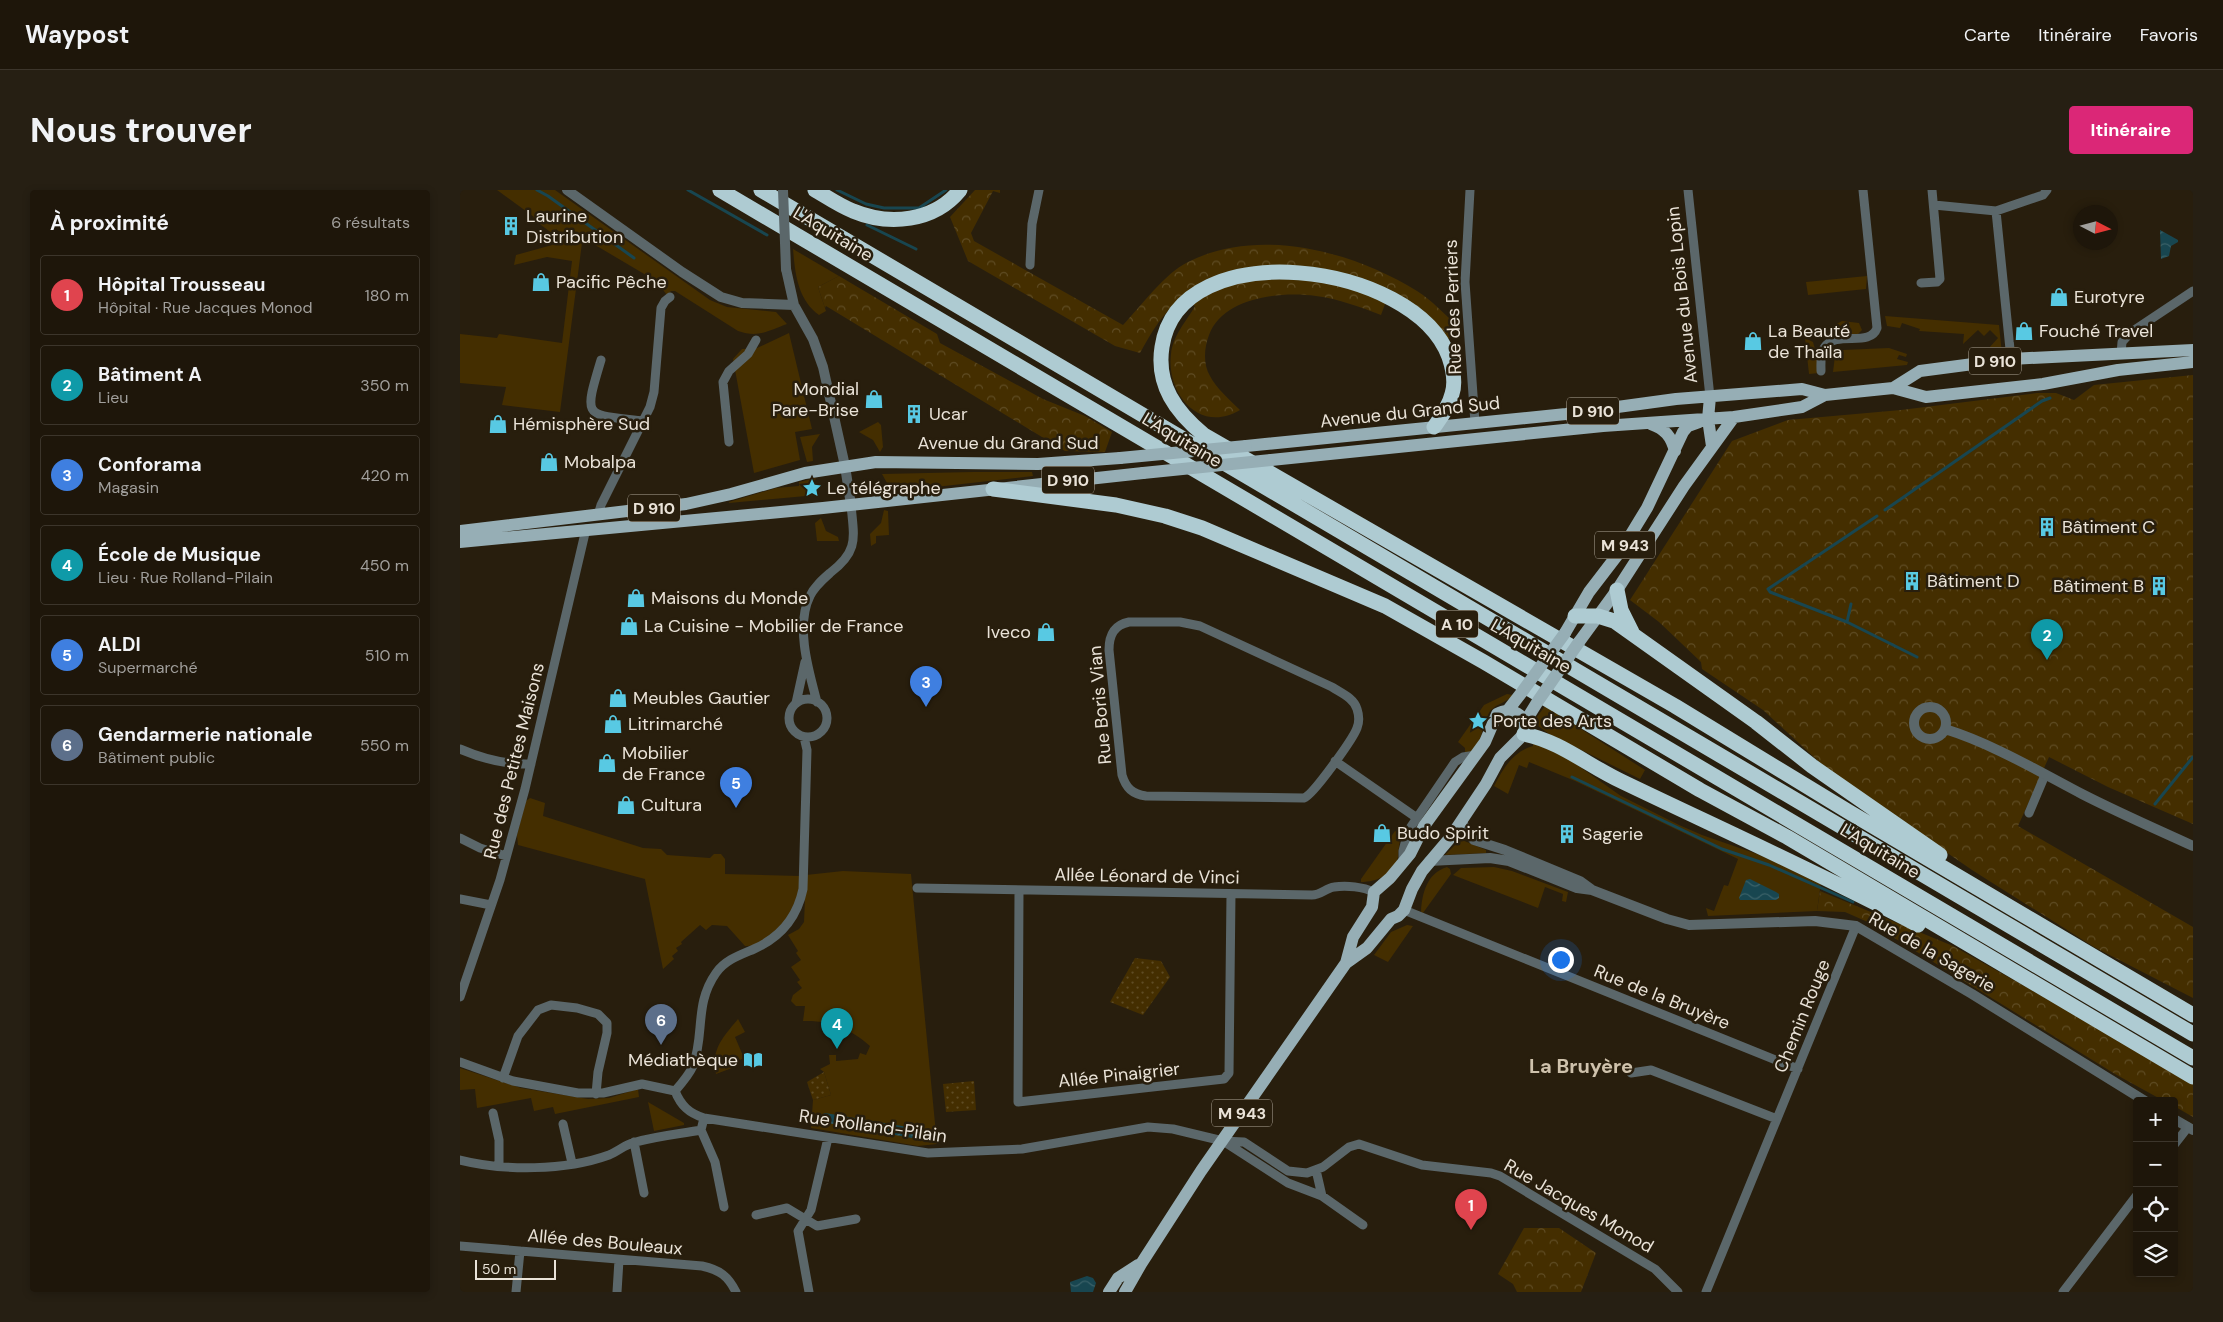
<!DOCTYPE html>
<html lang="fr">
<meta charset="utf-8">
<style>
:root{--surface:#1e160a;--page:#261f13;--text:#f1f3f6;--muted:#a19f9c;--line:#3c352b;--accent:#db2777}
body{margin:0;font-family:"DM Sans",sans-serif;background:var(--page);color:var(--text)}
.controls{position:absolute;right:15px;bottom:15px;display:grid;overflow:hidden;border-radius:5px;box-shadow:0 2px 8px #0003}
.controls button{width:45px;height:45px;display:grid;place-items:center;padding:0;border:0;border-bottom:1px solid var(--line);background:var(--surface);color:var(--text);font:25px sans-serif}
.compass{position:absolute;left:1613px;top:15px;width:45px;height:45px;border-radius:50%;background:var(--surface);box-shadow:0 2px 8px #0003;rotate:96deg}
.scale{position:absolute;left:15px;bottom:12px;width:81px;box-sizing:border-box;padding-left:5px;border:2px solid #eae3d8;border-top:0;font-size:14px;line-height:18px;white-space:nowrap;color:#eae3d8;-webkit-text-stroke:4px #281e0d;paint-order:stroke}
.you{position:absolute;left:1100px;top:769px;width:18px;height:18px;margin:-12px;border:4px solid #fff;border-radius:50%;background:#1a73e8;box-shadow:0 0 0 8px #1a73e833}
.badge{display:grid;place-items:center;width:32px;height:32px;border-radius:50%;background:var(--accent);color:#fff;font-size:16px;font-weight:700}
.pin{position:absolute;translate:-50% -41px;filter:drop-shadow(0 1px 2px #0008)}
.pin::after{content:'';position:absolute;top:26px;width:18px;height:15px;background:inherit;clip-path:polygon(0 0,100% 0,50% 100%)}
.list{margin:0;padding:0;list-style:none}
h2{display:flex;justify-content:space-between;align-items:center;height:65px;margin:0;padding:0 20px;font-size:21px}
h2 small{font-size:16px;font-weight:400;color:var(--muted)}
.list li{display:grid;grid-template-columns:32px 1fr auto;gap:15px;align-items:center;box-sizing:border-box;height:80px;margin:0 10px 10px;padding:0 10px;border:1px solid var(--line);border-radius:5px}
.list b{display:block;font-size:19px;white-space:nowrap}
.list p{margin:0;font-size:16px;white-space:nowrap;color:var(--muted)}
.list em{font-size:16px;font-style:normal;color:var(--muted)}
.icon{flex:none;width:28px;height:28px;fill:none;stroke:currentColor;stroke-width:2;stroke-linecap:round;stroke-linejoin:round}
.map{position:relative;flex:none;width:1733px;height:1102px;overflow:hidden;border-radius:5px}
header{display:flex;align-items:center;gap:30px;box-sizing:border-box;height:70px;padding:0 25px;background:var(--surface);border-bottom:1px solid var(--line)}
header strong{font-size:24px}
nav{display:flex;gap:28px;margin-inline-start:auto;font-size:18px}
.intro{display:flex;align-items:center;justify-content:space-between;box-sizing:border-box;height:120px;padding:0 30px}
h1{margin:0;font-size:35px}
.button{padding:12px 22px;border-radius:5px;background:var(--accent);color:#fff;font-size:18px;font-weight:700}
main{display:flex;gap:30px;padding:0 30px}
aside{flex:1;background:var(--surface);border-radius:5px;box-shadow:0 2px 8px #0003}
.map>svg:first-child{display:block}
</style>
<header>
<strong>Waypost</strong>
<nav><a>Carte</a><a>Itinéraire</a><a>Favoris</a></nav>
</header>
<div class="intro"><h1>Nous trouver</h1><a class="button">Itinéraire</a></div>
<main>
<aside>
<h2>À proximité<small>6 résultats</small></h2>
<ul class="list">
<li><span class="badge" style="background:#e0444e">1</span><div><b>Hôpital Trousseau</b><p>Hôpital · Rue Jacques Monod</p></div><em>180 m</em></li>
<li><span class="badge" style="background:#0f9aa8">2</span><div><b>Bâtiment A</b><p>Lieu</p></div><em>350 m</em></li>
<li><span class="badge" style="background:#3f7fe0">3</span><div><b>Conforama</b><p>Magasin</p></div><em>420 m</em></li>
<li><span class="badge" style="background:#0f9aa8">4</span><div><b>École de Musique</b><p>Lieu · Rue Rolland-Pilain</p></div><em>450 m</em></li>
<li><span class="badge" style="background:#3f7fe0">5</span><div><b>ALDI</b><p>Supermarché</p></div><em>510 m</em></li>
<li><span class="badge" style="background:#5c6f8a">6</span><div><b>Gendarmerie nationale</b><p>Bâtiment public</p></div><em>550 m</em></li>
</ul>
</aside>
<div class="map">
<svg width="1733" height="1102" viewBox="0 0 1733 1102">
<defs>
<pattern id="forest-crowns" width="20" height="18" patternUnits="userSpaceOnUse" patternTransform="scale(1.25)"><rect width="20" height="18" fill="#442e00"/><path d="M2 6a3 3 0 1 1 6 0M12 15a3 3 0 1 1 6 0" fill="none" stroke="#5f4c24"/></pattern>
<pattern id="park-dots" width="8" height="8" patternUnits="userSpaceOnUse" patternTransform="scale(1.25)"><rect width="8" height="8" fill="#442e00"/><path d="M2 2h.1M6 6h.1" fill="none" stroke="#5f4c24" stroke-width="1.8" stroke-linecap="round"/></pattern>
<pattern id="water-waves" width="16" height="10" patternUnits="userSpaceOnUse" patternTransform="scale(1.25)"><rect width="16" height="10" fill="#184650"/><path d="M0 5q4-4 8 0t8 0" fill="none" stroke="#3a6168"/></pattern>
</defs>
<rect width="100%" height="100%" fill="#281e0d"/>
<path fill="#442e00" d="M37 0H95L250 110 267 117 316 122 327 134C308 141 298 148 278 141L215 101H211L207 105 196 91 125 49 122 53 100 222 42 215 46 197 0 193V144L37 148 39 144 102 153 112 71 87 67 54 75 56 65 103 52 101 43 96 39 93 44 73 29 74 27Z
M333 59 379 86 358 97 366 121 359 125C338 110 335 84 333 59Z
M1407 86 1406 99 1348 105 1346 92Z
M1425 126 1539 135 1542 164 1526 165 1528 159 1538 148 1530 140 1524 146 1518 140 1503 154 1504 144 1459 141 1460 139 1442 133 1440 138 1427 136Z
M1382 131 1399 133 1402 140 1398 144 1374 146 1371 145 1373 136Z
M329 143 352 239 335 242 340 270 294 283 273 169 282 159 297 158Z
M1345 148 1353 152 1359 173V183L1349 184Z
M1429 158 1447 164 1446 167 1439 165 1437 169 1448 172 1447 175 1373 182 1375 166 1383 160Z
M418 232 421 235 423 257 420 262 413 250 399 242Z
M360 244 352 257 353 271 347 272 340 247Z
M513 282H572L573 286 422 303 427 293 422 284Z
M356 288 351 298H353L357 305 269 313V312L316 298 339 296V292Z
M424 320 428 321 429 345 416 346V353L411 356 410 344 421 333Z
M361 328 366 341 378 347 379 351H357L355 333Z
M1047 504 1053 505C1047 512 1037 514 1031 520 1026 525 1020 551 1016 561L1005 563V558L998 552 1024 515Z
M1085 516 1185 580 1180 589 1089 544 1077 535 1076 528Z
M1073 553 1106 567 1161 606 1219 635 1242 645 1297 664 1361 692 1357 721 1248 726 1246 718 1254 721 1264 695 1268 696 1278 669 1115 591 1069 572 1067 578 1059 575 1048 604 1034 596C1043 579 1053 561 1073 556Z
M70 608 85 613 83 626 183 658 201 659 207 665 250 668 254 664H261L265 669V684L340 686C340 691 341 696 340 701 335 724 311 757 285 756L267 736 252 735 246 740 240 735 221 752 222 754 216 758 218 761 212 766 214 769 203 779 185 689 58 655 57 645 66 611Z
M935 641 942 643C939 651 939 658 938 667 935 684 917 692 901 692V689Z
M1002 650 1026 660V663L985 665 998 652Z
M987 677 990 679 991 684 963 723 961 722C962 703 967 683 987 677Z
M1034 677 1052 681 1108 702 1106 712 1102 711 1103 704 1085 697 1078 718 993 685 1001 678Z
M383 681 451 684 477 954 458 956 351 938 353 910 371 905 364 882 360 879 370 874 369 865H376V871L398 869 400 863 406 865 410 856C392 840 372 830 343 831L345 816H336L331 811 333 805 342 798 337 792 340 790 331 777 341 770 336 763 338 761 328 745 339 739 344 732 346 685Z
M947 735 953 736 928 772 914 765 931 742Z
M278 829 285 842 275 847 284 868 280 870 275 866 272 878 256 884C250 860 264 846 278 829Z
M0 878 61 898 128 909 149 908 178 899 179 907 95 924 93 917 74 921 71 908 17 918 15 899 0 900Z
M188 912 224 933V935L194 941Z"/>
<path fill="url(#forest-crowns)" d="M515 0H540V3L533 1 511 43 514 51 663 135C682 115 704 84 728 72 799 36 892 61 957 101 972 110 986 126 1000 138L983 154 928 106 921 125C900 117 879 109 856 106 821 101 763 107 749 145 744 158 743 174 750 186 756 198 770 210 780 220 740 244 706 204 711 164 713 145 726 132 735 116L722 107C703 123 692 141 680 163L655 156 508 71 490 27Z
M379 86 477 144 480 153 583 209 625 226 652 242 645 262 605 261 366 116 365 118 358 97Z
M1733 185V634L1648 597 1589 567 1558 636 1733 737V808L1634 757 1512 680 1369 581 1303 520 1242 479 1241 472 1199 432 1170 410 1272 251 1328 230 1441 220 1577 203H1596L1614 210 1634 195Z
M1360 701 1493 756 1733 891V927L1714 916V911H1704L1655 884 1410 733 1385 722 1357 721Z
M1064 1038H1099L1136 1063 1121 1102H1057L1053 1094 1038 1084Z"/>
<path fill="url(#park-dots)" d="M675 768 701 771 710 787 683 825 650 812Z
M364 882 371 905 353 910 347 892Z
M514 891 516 920 486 922 483 894Z"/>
<path fill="url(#water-waves)" d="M1700 40 1718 50V52L1711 56 1709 66 1701 69Z
M1286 690 1290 689 1316 702 1319 704V708L1316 710H1280L1279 708Z
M365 923 454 938 457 943 452 948 362 932 361 925Z
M627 1086 633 1088 636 1093 633 1102H611L610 1092Z"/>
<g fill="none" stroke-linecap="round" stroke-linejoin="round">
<path stroke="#184650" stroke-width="3" d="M77 0 88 6 174 68
M228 0 307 45
M377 0 406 14 424 18H459L486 0
M407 35 456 59
M1425 320 1582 211 1590 208
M1391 414 1387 432 1457 467
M1387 432 1310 402 1308 399 1417 326
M1112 587 1262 659 1309 675 1393 712
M1695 614 1733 567"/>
<path stroke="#5b676a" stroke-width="9" d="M1010 0 1005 92 1015 233
M1228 0 1250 207
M1474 15 1536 21 1583 5 1587 0
M1536 21 1551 169
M570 75 572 34 579 0
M1461 93 1477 92 1480 89 1472 0
M1661 164 1662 152 1670 143 1733 101
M141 170C123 230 124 224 184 231
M1361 181C1361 174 1360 164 1364 158 1376 139 1410 158 1417 138L1403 0
M269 252 263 192 269 181 288 164 296 150
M138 325 141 315 190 217 194 202 201 118 205 111 210 107
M669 432H720L740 436 872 497C881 503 894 508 897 519 899 525 899 533 897 538 893 549 853 605 844 608L686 606C672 604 666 598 662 585L649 460C649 445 654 435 669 432Z
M329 528a19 19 0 1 1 38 0a19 19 0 1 1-38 0Z
M357 512C349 482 335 436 350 406 354 397 362 390 370 383 399 361 394 348 391 315
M336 513 345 472
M0 559C23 569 45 575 71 574
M875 571 957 628
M1569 623 1585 585
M0 648 20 658 46 666
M943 673V661L948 641 995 572 1003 567 1016 565
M457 698 852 705C861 705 866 698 874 697 887 695 903 697 914 702
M559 701 558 912 764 889 769 883 771 704
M0 709 31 715
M944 720 1338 879
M0 807 40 690 65 599 126 339
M0 872 53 891 118 903H143L182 894 215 901
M1171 883 1191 880 1317 929
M43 888 58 846 78 820 91 815 117 818 138 824 147 833V843L138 882 136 904
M215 901C221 916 229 923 244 928L468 963 562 959 688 937 713 939 763 951 784 952 828 981 847 983 863 977 889 957 899 954 962 975 1031 983 1040 986 1195 1079 1218 1102
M215 901C222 893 229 885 233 876 245 844 234 814 256 783 265 770 280 765 294 759 321 747 337 728 343 699L347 560 344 547
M33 923 39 950V976
M103 934 112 973
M241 940 255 972 264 1017
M763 951 828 993 862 1006 903 1035
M174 952 184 1003
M1714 955 1728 937
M0 970C44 981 105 981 149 965 159 961 165 954 176 952 197 946 219 944 241 940L244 928
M856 980 862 1006
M296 1025 327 1018 357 1036 396 1029
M0 1056 242 1076C260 1080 268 1086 276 1102
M56 1102 60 1061
M157 1102 159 1070
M349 1102 338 1041 351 1020 368 948
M1246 1102 1396 736
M1603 1102 1677 1005"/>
<path stroke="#5b676a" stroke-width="10" d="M107 0 222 82 261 107 282 113 334 115
M326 79 334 115 353 149 363 177 385 276 391 315
M1454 533a16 16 0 1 1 32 0a16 16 0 1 1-32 0Z
M1485 539C1533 554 1578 581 1622 604 1659 623 1696 639 1733 656
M1002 630 1005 639 1014 650 1045 660 1120 691 1131 699
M969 671 1030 668 1049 671 1117 698 1132 700 1207 729 1229 735 1355 731 1396 736 1512 804 1685 911
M1714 929 1733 940"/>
<path stroke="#96aeb5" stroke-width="12" d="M1433 198 1460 181 1551 169 1733 160
M1250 207 1248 229 1252 256
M1191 234C1205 239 1211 246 1215 261
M786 256 1106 224 1216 209 1342 199 1365 205 1433 198 1466 207 1583 194 1658 180 1733 172
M811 270 1143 236 1274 227 1342 217 1365 205
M0 341 226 314 271 304 345 283 416 272 578 274 660 268
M0 352 363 318 683 283
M1105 443 1129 402 1162 359 1187 318 1223 242 1228 236 1239 232
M1119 452 1157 400 1224 296 1274 227
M1048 520 1062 502
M1065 532 1078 511
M649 1102 658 1088 678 1075
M665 1102 681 1074 741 981 886 773 907 758 931 729 938 726 944 720 952 699 962 681 990 648 1026 594 1040 568 1064 544 1065 532C1059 521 1047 518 1037 524L1025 552 964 636 950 664 930 688 914 702 912 717 893 747 886 773"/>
<path stroke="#aecbd2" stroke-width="15" d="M260 0 1733 868
M301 0 1733 844
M355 0C367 7 380 16 393 21 429 36 474 32 500 0
M974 237C981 227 989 217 992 204 996 192 993 179 989 167 955 72 719 41 702 157 696 195 716 222 744 245L1215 516 1389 622 1733 825
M533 299 656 315 705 326 742 338 925 416 1024 472 1240 600 1327 647 1733 887
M1157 400 1161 420 1172 442
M1115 426H1138L1154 431 1296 532 1352 576 1480 665
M1064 544C1100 551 1130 577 1163 592 1261 639 1361 684 1458 735"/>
<path stroke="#5b676a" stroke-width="10" d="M323 0 326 79"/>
<path stroke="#96aeb5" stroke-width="12" d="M660 268 786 256
M683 283 811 270
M1062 502 1105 443
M1078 511 1119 452"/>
</g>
<defs>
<g id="building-bare" transform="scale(1.5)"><path d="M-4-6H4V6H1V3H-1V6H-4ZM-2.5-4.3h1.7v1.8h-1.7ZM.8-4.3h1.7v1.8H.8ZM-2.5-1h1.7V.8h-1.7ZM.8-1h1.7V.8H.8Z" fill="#58c9e3" stroke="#281e0d" stroke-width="2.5" paint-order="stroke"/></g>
<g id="shop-bare" transform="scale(1.5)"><path d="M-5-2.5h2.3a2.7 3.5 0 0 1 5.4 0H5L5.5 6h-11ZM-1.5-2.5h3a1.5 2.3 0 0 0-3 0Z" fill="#58c9e3" stroke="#281e0d" stroke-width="2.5" paint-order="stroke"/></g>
<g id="sight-bare" transform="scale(1.5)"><path d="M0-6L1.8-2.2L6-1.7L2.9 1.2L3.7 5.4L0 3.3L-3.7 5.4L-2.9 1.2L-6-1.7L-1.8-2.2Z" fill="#58c9e3" stroke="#281e0d" stroke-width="2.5" paint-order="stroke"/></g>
<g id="library-bare" transform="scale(1.5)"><path d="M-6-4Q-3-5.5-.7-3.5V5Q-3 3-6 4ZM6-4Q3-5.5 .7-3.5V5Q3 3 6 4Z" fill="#58c9e3" stroke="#281e0d" stroke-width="2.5" paint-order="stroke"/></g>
</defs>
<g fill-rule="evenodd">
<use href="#building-bare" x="51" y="36"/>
<use href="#shop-bare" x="81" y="92"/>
<use href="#shop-bare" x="1599" y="107"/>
<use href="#shop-bare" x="1564" y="141"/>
<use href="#shop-bare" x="1293" y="151"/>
<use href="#shop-bare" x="414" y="209"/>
<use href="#building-bare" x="454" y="224"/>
<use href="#shop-bare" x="38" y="234"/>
<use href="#shop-bare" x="89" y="272"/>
<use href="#sight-bare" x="352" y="298"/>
<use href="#building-bare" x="1587" y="337"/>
<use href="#building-bare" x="1452" y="391"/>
<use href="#building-bare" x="1699" y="396"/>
<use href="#shop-bare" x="176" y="408"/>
<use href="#shop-bare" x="169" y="436"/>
<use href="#shop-bare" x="586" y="442"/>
<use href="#shop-bare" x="158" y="508"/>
<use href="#sight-bare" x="1018" y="531"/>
<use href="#shop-bare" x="153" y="534"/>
<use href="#shop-bare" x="147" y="573"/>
<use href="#shop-bare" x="166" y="615"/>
<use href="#shop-bare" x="922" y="643"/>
<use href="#building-bare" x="1107" y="644"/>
<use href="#library-bare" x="293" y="870"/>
</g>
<g text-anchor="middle" stroke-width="5" stroke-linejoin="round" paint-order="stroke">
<g fill="#281e0d" stroke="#b0a89b" stroke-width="1">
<rect x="1509" y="157.5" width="52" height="27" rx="4"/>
<rect x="1107" y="207.5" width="52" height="27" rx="4"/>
<rect x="582" y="276.5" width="52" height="27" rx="4"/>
<rect x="168" y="304.5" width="52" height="27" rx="4"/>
<rect x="1135" y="341.5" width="60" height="27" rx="4"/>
<rect x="976" y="420.5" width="42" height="27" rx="4"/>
<rect x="752" y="909.5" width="60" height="27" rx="4"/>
</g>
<g font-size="16" font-weight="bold" fill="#eae3d8">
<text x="1535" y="177">D 910</text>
<text x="1133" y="227">D 910</text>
<text x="608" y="296">D 910</text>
<text x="194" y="324">D 910</text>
<text x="1165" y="361">M 943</text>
<text x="997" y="440">A 10</text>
<text x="782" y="929">M 943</text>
</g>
<g font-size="18" fill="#eae3d8" stroke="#281e0d" text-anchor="start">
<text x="66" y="32">Laurine<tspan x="66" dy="21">Distribution</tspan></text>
<text x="96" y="98">Pacific Pêche</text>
<text x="1614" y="113">Eurotyre</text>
<text x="1308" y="147">La Beauté<tspan x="1308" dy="21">de Thaïla</tspan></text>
<text x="1579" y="147">Fouché Travel</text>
<text x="399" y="205" text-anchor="end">Mondial<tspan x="399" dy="21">Pare-Brise</tspan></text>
<text x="469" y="230">Ucar</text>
<text x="53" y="240">Hémisphère Sud</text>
<text x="104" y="278">Mobalpa</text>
<text x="367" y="304">Le télégraphe</text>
<text x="1602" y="343">Bâtiment C</text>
<text x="1467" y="397">Bâtiment D</text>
<text x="1684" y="402" text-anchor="end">Bâtiment B</text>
<text x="191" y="414">Maisons du Monde</text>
<text x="184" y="442">La Cuisine - Mobilier de France</text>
<text x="571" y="448" text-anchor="end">Iveco</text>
<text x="173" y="514">Meubles Gautier</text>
<text x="1033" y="537">Porte des Arts</text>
<text x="168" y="540">Litrimarché</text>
<text x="162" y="569">Mobilier<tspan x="162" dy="21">de France</tspan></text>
<text x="181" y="621">Cultura</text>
<text x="937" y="649">Budo Spirit</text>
<text x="1122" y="650">Sagerie</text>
<text x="278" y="876" text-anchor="end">Médiathèque</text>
</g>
<g font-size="18" fill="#eae3d8" stroke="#281e0d">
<text transform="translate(373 44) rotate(31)" y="6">L'Aquitaine</text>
<text transform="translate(1222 105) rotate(-96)" y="6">Avenue du Bois Lopin</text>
<text transform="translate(993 117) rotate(-92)" y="6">Rue des Perriers</text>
<text transform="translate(950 222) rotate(-6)" y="6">Avenue du Grand Sud</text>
<text transform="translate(722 250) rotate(31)" y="6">L'Aquitaine</text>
<text x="548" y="259">Avenue du Grand Sud</text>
<text transform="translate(1071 456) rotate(30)" y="6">L'Aquitaine</text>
<text transform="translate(640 515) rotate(-95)" y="6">Rue Boris Vian</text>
<text transform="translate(54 571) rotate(-76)" y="6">Rue des Petites Maisons</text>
<text transform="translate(1420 661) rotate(31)" y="6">L'Aquitaine</text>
<text transform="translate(687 686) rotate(1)" y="6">Allée Léonard de Vinci</text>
<text transform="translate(1472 762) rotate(30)" y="6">Rue de la Sagerie</text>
<text transform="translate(1202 807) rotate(22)" y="6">Rue de la Bruyère</text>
<text transform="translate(1342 826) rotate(-68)" y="6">Chemin Rouge</text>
<text transform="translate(659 885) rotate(-6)" y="6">Allée Pinaigrier</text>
<text transform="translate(413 936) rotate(8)" y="6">Rue Rolland-Pilain</text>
<text transform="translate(1119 1016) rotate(30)" y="6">Rue Jacques Monod</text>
<text transform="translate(145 1052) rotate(5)" y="6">Allée des Bouleaux</text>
</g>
<g font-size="20" font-weight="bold" fill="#cfc2ac" stroke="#281e0d">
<text x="1121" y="883">La Bruyère</text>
</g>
</g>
</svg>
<div class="controls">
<button>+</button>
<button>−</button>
<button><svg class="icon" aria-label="locate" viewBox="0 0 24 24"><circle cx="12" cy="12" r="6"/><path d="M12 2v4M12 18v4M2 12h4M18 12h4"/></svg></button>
<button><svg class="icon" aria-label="layers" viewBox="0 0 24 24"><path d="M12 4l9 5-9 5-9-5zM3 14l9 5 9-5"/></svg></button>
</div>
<svg class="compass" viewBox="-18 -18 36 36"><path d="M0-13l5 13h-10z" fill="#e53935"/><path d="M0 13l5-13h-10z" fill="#a19f9c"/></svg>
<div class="scale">50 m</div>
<div class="you"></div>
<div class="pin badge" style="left:1011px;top:1040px;background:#e0444e">1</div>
<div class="pin badge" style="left:1587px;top:470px;background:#0f9aa8">2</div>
<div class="pin badge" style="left:466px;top:517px;background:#3f7fe0">3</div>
<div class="pin badge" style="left:377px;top:859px;background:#0f9aa8">4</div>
<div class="pin badge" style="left:276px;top:618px;background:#3f7fe0">5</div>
<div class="pin badge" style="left:201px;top:855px;background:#5c6f8a">6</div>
</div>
</main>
